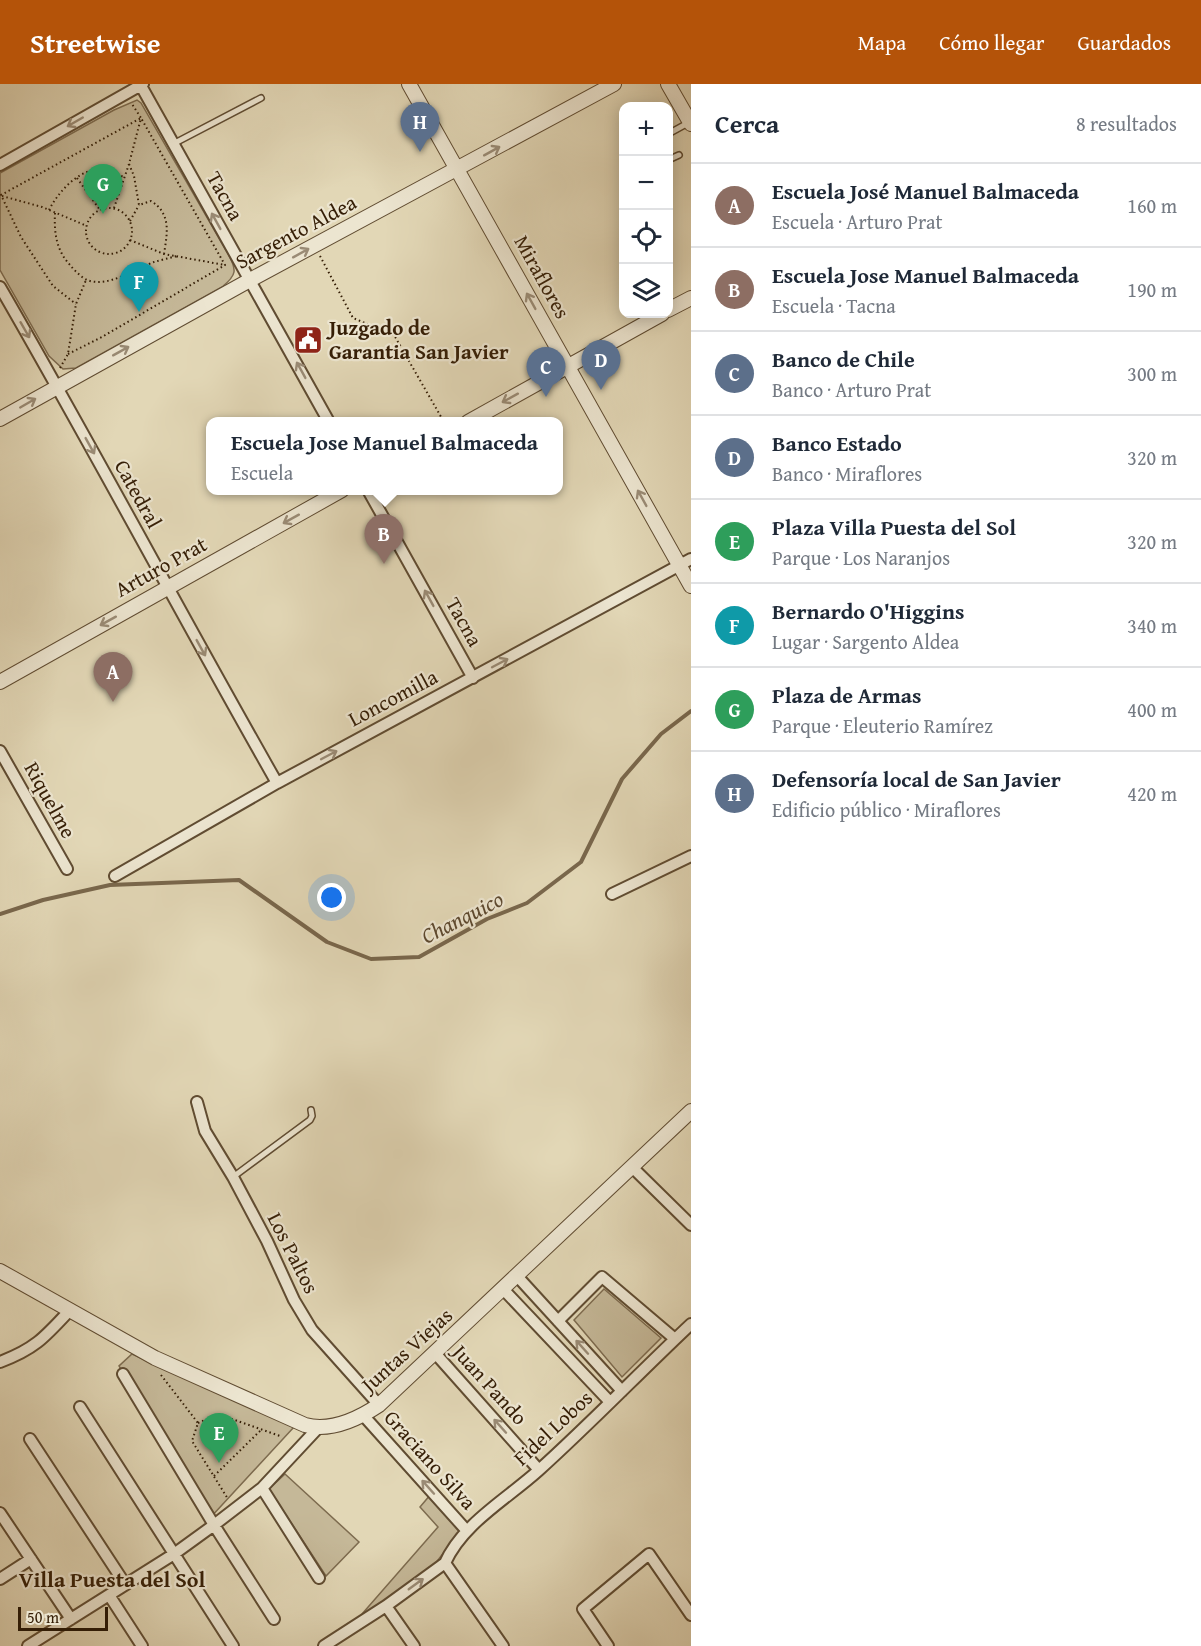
<!DOCTYPE html>
<html lang="es">
<meta charset="utf-8">
<style>
:root{--surface:#fff;--page:#f6f6f7;--text:#1f2937;--muted:#747a83;--line:#e0e1e3;--accent:#b45309}
body{margin:0;font-family:"Gentium Book Plus",serif;background:var(--page);color:var(--text)}
.controls{position:absolute;right:18px;top:18px;display:grid;overflow:hidden;border-radius:12px;box-shadow:0 3px 15px #0003}
.controls button{width:54px;height:54px;display:grid;place-items:center;padding:0;border:0;border-bottom:2px solid var(--line);background:var(--surface);color:var(--text);font:30px sans-serif}
.scale{position:absolute;left:18px;bottom:15px;width:90px;box-sizing:border-box;padding-left:6px;border:3px solid #351e06;border-top:0;font-size:16px;line-height:21px;white-space:nowrap;color:#351e06;-webkit-text-stroke:4px #ece5d0;paint-order:stroke}
.you{position:absolute;left:332px;top:814px;width:21px;height:21px;margin:-15px;border:4px solid #fff;border-radius:50%;background:#1a73e8;box-shadow:0 0 0 9px #1a73e833}
.badge{display:grid;place-items:center;width:39px;height:39px;border-radius:50%;background:var(--accent);color:#fff;font-size:20px;font-weight:700}
.pin{position:absolute;translate:-50% -50px;filter:drop-shadow(0 2px 3px #0008)}
.pin::after{content:'';position:absolute;top:32px;width:21px;height:18px;background:inherit;clip-path:polygon(0 0,100% 0,50% 100%)}
.popup{position:absolute;left:206px;top:333px;width:357px;height:78px;box-sizing:border-box;display:grid;place-content:center;border-radius:12px;background:var(--surface);filter:drop-shadow(0 2px 4px #0005);font-size:20px;white-space:nowrap;color:var(--muted)}
.popup b{font-size:22px;color:var(--text)}
.popup::after{content:'';position:absolute;left:50%;top:100%;margin-left:-12px;border:12px solid transparent;border-top-color:var(--surface)}
.list{margin:0;padding:0;list-style:none}
h2{display:flex;justify-content:space-between;align-items:center;height:78px;margin:0;padding:0 24px;font-size:26px}
h2 small{font-size:20px;font-weight:400;color:var(--muted)}
.list li{display:grid;grid-template-columns:39px 1fr auto;gap:18px;align-items:center;box-sizing:border-box;height:84px;padding:0 24px;border-top:2px solid var(--line)}
.list b{display:block;font-size:22px;white-space:nowrap}
.list p{margin:0;font-size:20px;white-space:nowrap;color:var(--muted)}
.list em{font-size:20px;font-style:normal;color:var(--muted)}
.icon{flex:none;width:33px;height:33px;fill:none;stroke:currentColor;stroke-width:2;stroke-linecap:round;stroke-linejoin:round}
.map{position:relative;flex:none;width:691px;height:1562px;overflow:hidden}
header{display:flex;align-items:center;gap:36px;box-sizing:border-box;height:84px;padding:0 30px;background:var(--accent);color:#fff}
header strong{font-size:28px}
nav{display:flex;gap:33px;margin-inline-start:auto;font-size:21px}
main{display:flex}
aside{flex:1;background:var(--surface)}
.map>svg:first-child{display:block}
</style>
<header>
<strong>Streetwise</strong>
<nav><a>Mapa</a><a>Cómo llegar</a><a>Guardados</a></nav>
</header>
<main>
<div class="map">
<svg width="691" height="1562" viewBox="0 0 691 1562">
<rect width="100%" height="100%" fill="#e2d7b6"/>
<filter id="stains"><feTurbulence type="fractalNoise" baseFrequency=".00333" numOctaves="4"/><feColorMatrix values="0 0 0 0 .2 0 0 0 0 .09 0 0 0 0 .02 0 0 0 .5 -.17"/></filter>
<radialGradient id="worn" r=".72"><stop offset=".6" stop-color="#630" stop-opacity="0"/><stop offset="1" stop-color="#630" stop-opacity=".3"/></radialGradient>
<path fill="#c5b898" stroke="#7d6b4f" stroke-width="1.5" d="M137 16 141 19 228 170C237 186 237 191 222 203L76 284 63 285 49 272 0 186V89L114 26Z
M604 1205 661 1254 622 1293 574 1236Z
M132 1270 294 1343 210 1434 119 1282Z
M285 1390 359 1458 326 1492 269 1405Z
M431 1410 461 1446 435 1480 374 1525 362 1530 438 1443 420 1423Z"/>
<g fill="none" stroke-linecap="round" stroke-linejoin="round">
<path stroke="#79674c" stroke-width="4" d="M0 830 43 816 110 801 239 796 327 858 371 875 419 873 487 835 527 819 581 778 622 695 661 650 691 627"/>
<g stroke="#604c32" stroke-width="8">
<path id="service" d="M668 50 688 39
M173 60 261 14
M668 76 679 71
M233 1093 310 1036 312 1032 311 1026"/>
</g>
<g stroke="#604c32" stroke-width="14">
<path id="minor" d="M140 0 329 338
M0 81 143 0
M0 203C95 367 183 534 277 699
M368 406 473 594
M0 667 67 785
M115 792 277 699 691 475
M612 810 691 772
M197 1018 205 1047 233 1093 267 1157 294 1216 312 1246 379 1321
M632 1083 691 1141
M517 1192 622 1307
M503 1205 610 1318
M558 1237 602 1193 675 1255
M435 1269 539 1386
M0 1278C35 1265 45 1253 70 1226
M123 1290 214 1441 274 1535
M80 1323 233 1562
M363 1331 467 1447
M30 1355 125 1500
M262 1404 319 1494
M0 1429 71 1535
M445 1479 503 1562
M0 1495 31 1475
M109 1511 142 1562
M386 1522 414 1562
M28 1562 174 1470 214 1441 262 1404 318 1344
M324 1562 386 1522 445 1479C463 1439 507 1415 539 1386 591 1339 640 1288 691 1240
M608 1562 583 1525 649 1470 691 1531"/>
</g>
<g stroke="#604c32" stroke-width="16">
<path id="tertiary" d="M409 0 691 502
M668 0 691 40
M668 226 691 214
M0 335 250 196 614 0
M468 338 662 230
M0 598 342 406
M0 1187 155 1274 305 1341C331 1348 358 1335 379 1321L691 1027"/>
</g>
<path stroke="#351e06" stroke-width="2" stroke-dasharray="1.5 3" stroke-linecap="butt" d="M129 80 134 92 139 121 151 117C172 130 167 150 164 170
M77 94 100 126
M2 112 42 123 87 142
M114 124 129 80 141 34 132 20
M86 147a23 23 0 1 1 46 0a23 23 0 1 1-46 0Z
M49 126C57 110 76 88 95 86 105 85 115 90 124 93
M55 129C54 148 56 166 70 181 74 186 81 193 87 196 108 204 135 185 154 178 161 176 169 174 177 172
M130 137 139 121
M130 156 164 170 225 181
M320 172 353 234 394 251 444 338
M68 270 102 253 225 181 141 34 1 111 21 153 53 202 76 220
M60 284 68 270 76 220 86 196
M161 1291 198 1339 192 1357 228 1415
M198 1339 218 1330 280 1352
M214 1392 261 1346"/>
<use href="#service" stroke="#ece5d0" stroke-width="5"/>
<use href="#minor" stroke="#ece5d0" stroke-width="10"/>
<use href="#tertiary" stroke="#ece5d0" stroke-width="14"/>
</g>
<defs><path id="oneway-shaft" d="M-6 0H5M1.5-3L5.5 0L1.5 3" fill="none" stroke-width="1.6" stroke-linecap="round" stroke-linejoin="round" transform="scale(1.5)"/></defs>
<g stroke="#9a8b75">
<use href="#oneway-shaft" transform="translate(75 38) rotate(150)"/>
<use href="#oneway-shaft" transform="translate(492 67) rotate(-29)"/>
<use href="#oneway-shaft" transform="translate(216 137) rotate(-119)"/>
<use href="#oneway-shaft" transform="translate(301 169) rotate(-29)"/>
<use href="#oneway-shaft" transform="translate(531 217) rotate(-119)"/>
<use href="#oneway-shaft" transform="translate(25 246) rotate(60)"/>
<use href="#oneway-shaft" transform="translate(121 267) rotate(-29)"/>
<use href="#oneway-shaft" transform="translate(301 286) rotate(-119)"/>
<use href="#oneway-shaft" transform="translate(510 314) rotate(151)"/>
<use href="#oneway-shaft" transform="translate(28 319) rotate(-30)"/>
<use href="#oneway-shaft" transform="translate(90 362) rotate(61)"/>
<use href="#oneway-shaft" transform="translate(642 414) rotate(-119)"/>
<use href="#oneway-shaft" transform="translate(291 435) rotate(151)"/>
<use href="#oneway-shaft" transform="translate(429 514) rotate(-119)"/>
<use href="#oneway-shaft" transform="translate(108 537) rotate(151)"/>
<use href="#oneway-shaft" transform="translate(201 564) rotate(61)"/>
<use href="#oneway-shaft" transform="translate(500 579) rotate(-28)"/>
<use href="#oneway-shaft" transform="translate(329 671) rotate(-28)"/>
<use href="#oneway-shaft" transform="translate(582 1263) rotate(-132)"/>
<use href="#oneway-shaft" transform="translate(500 1342) rotate(-132)"/>
<use href="#oneway-shaft" transform="translate(428 1403) rotate(-132)"/>
<use href="#oneway-shaft" transform="translate(416 1500) rotate(-36)"/>
</g>
<defs>
<g id="civic-square" transform="scale(1.5)"><rect x="-9" y="-9" width="18" height="18" rx="4" fill="#8f2418" stroke="#ece5d0"/><path d="M-.6-6.5H3V-4.5H.6V-3L4-1V1h2V6H-6V1h2V-1L-.6-3ZM-1.2 2.5V6h2.4V2.5Z" fill="#fff"/></g>
</defs>
<g fill-rule="evenodd">
<use href="#civic-square" x="308" y="256"/>
</g>
<g text-anchor="middle" stroke-width="4.5" stroke-linejoin="round" paint-order="stroke">
<g font-size="21" fill="#351e06" stroke="#ece5d0">
<text transform="translate(225 112) rotate(61)" y="7">Tacna</text>
<text transform="translate(296 148) rotate(-28)" y="7">Sargento Aldea</text>
<text transform="translate(542 193) rotate(61)" y="7">Miraflores</text>
<text transform="translate(138 410) rotate(61)" y="7">Catedral</text>
<text transform="translate(161 483) rotate(-29)" y="7">Arturo Prat</text>
<text transform="translate(464 538) rotate(61)" y="7">Tacna</text>
<text transform="translate(393 614) rotate(-28)" y="7">Loncomilla</text>
<text transform="translate(50 716) rotate(61)" y="7">Riquelme</text>
<text transform="translate(293 1169) rotate(63)" y="7">Los Paltos</text>
<text transform="translate(407 1266) rotate(-42)" y="7">Juntas Viejas</text>
<text transform="translate(490 1301) rotate(48)" y="7">Juan Pando</text>
<text transform="translate(553 1344) rotate(-43)" y="7">Fidel Lobos</text>
<text transform="translate(430 1376) rotate(48)" y="7">Graciano Silva</text>
</g>
<g font-size="21" font-weight="bold" fill="#351e06" stroke="#ece5d0" text-anchor="start">
<text x="329" y="251">Juzgado de<tspan x="329" dy="24">Garantia San Javier</tspan></text>
</g>
<g font-size="22" font-style="italic" fill="#5d492f" stroke="#ece5d0">
<text transform="translate(462 833) rotate(-27)" y="8">Chanquico</text>
</g>
<g font-size="22" font-weight="bold" fill="#351e06" stroke="#ece5d0">
<text x="112" y="1503">Villa Puesta del Sol</text>
</g>
</g>
<rect width="100%" height="100%" filter="url(#stains)"/>
<rect width="100%" height="100%" fill="url(#worn)"/>
</svg>
<div class="controls">
<button>+</button>
<button>−</button>
<button><svg class="icon" aria-label="locate" viewBox="0 0 24 24"><circle cx="12" cy="12" r="6"/><path d="M12 2v4M12 18v4M2 12h4M18 12h4"/></svg></button>
<button><svg class="icon" aria-label="layers" viewBox="0 0 24 24"><path d="M12 4l9 5-9 5-9-5zM3 14l9 5 9-5"/></svg></button>
</div>
<div class="scale">50 m</div>
<div class="you"></div>
<div class="pin badge" style="left:113px;top:618px;background:#8d6e63">A</div>
<div class="pin badge" style="left:384px;top:480px;background:#8d6e63">B</div>
<div class="popup"><b>Escuela Jose Manuel Balmaceda</b>Escuela</div>
<div class="pin badge" style="left:546px;top:313px;background:#5c6f8a">C</div>
<div class="pin badge" style="left:601px;top:306px;background:#5c6f8a">D</div>
<div class="pin badge" style="left:219px;top:1379px;background:#2e9e5b">E</div>
<div class="pin badge" style="left:139px;top:228px;background:#0f9aa8">F</div>
<div class="pin badge" style="left:103px;top:130px;background:#2e9e5b">G</div>
<div class="pin badge" style="left:420px;top:68px;background:#5c6f8a">H</div>
</div>
<aside>
<h2>Cerca<small>8 resultados</small></h2>
<ul class="list">
<li><span class="badge" style="background:#8d6e63">A</span><div><b>Escuela José Manuel Balmaceda</b><p>Escuela · Arturo Prat</p></div><em>160 m</em></li>
<li><span class="badge" style="background:#8d6e63">B</span><div><b>Escuela Jose Manuel Balmaceda</b><p>Escuela · Tacna</p></div><em>190 m</em></li>
<li><span class="badge" style="background:#5c6f8a">C</span><div><b>Banco de Chile</b><p>Banco · Arturo Prat</p></div><em>300 m</em></li>
<li><span class="badge" style="background:#5c6f8a">D</span><div><b>Banco Estado</b><p>Banco · Miraflores</p></div><em>320 m</em></li>
<li><span class="badge" style="background:#2e9e5b">E</span><div><b>Plaza Villa Puesta del Sol</b><p>Parque · Los Naranjos</p></div><em>320 m</em></li>
<li><span class="badge" style="background:#0f9aa8">F</span><div><b>Bernardo O'Higgins</b><p>Lugar · Sargento Aldea</p></div><em>340 m</em></li>
<li><span class="badge" style="background:#2e9e5b">G</span><div><b>Plaza de Armas</b><p>Parque · Eleuterio Ramírez</p></div><em>400 m</em></li>
<li><span class="badge" style="background:#5c6f8a">H</span><div><b>Defensoría local de San Javier</b><p>Edificio público · Miraflores</p></div><em>420 m</em></li>
</ul>
</aside>
</main>
